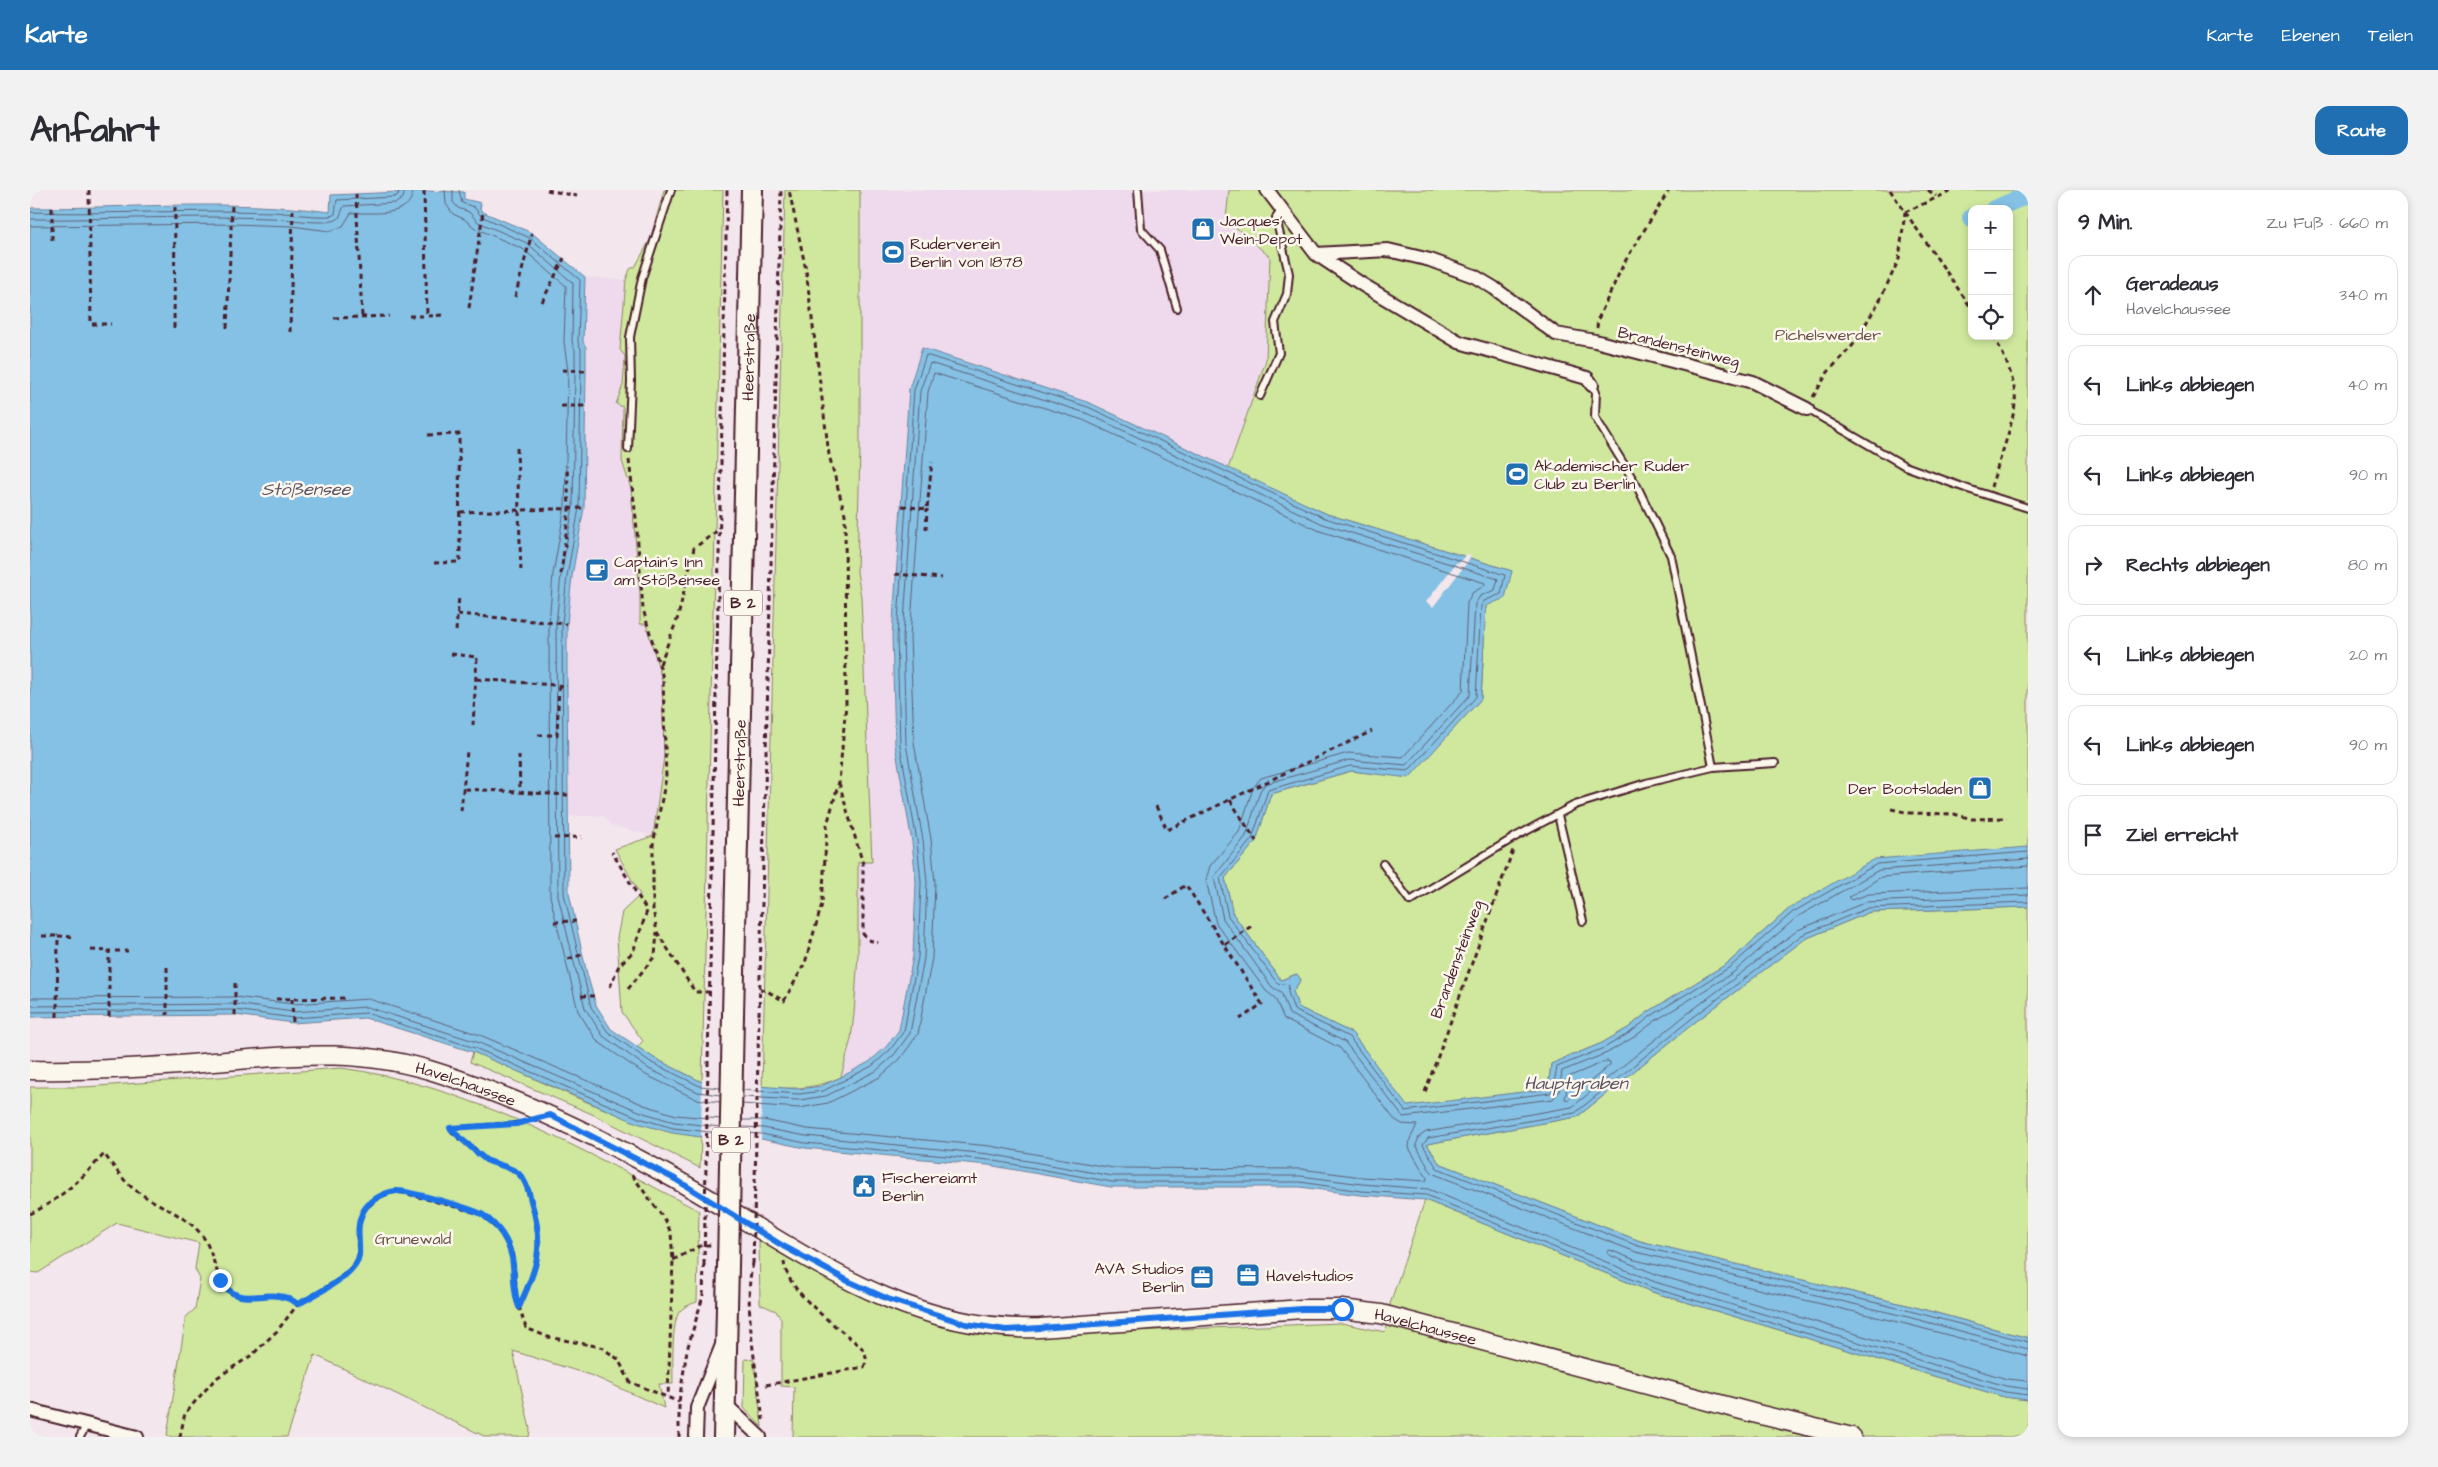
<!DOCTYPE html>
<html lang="de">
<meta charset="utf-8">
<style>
:root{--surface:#fff;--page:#f2f2f3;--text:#2b2b33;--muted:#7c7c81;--line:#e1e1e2;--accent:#1f6fb2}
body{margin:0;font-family:"Architects Daughter",sans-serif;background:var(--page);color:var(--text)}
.controls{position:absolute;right:15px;top:15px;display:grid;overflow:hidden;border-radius:10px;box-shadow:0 2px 8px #0003}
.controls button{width:45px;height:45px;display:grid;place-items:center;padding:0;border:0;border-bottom:1px solid var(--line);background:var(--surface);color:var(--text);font:25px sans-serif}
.stop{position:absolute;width:15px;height:15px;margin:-11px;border:4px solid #1a73e8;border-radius:50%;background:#fff}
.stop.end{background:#1a73e8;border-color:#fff;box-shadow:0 1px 5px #0008}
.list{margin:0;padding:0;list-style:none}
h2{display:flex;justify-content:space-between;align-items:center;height:65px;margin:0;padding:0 20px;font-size:21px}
h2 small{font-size:16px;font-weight:400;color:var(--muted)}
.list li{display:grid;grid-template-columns:32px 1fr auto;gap:15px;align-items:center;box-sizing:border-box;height:80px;margin:0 10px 10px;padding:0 10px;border:1px solid var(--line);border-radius:15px}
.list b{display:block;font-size:19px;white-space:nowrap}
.list p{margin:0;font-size:16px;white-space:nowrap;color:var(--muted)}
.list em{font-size:16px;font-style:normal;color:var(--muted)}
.icon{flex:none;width:28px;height:28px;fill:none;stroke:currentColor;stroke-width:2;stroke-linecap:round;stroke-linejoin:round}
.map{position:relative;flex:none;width:1998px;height:1247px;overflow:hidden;border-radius:15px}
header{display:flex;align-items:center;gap:30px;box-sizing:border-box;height:70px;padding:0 25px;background:var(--accent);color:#fff}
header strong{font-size:24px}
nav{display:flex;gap:28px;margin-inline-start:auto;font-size:18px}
.intro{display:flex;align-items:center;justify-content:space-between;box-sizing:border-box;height:120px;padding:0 30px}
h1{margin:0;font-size:35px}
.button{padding:12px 22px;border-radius:15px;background:var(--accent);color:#fff;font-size:18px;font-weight:700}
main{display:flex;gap:30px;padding:0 30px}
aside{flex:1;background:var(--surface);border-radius:15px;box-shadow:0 2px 8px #0003}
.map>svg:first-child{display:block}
</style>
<header>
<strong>Karte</strong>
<nav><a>Karte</a><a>Ebenen</a><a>Teilen</a></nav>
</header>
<div class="intro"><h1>Anfahrt</h1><a class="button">Route</a></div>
<main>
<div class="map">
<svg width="1998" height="1247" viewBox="0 0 1998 1247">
<rect width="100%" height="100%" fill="#f3e6ec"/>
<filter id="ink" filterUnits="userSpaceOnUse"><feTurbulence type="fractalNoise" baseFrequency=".02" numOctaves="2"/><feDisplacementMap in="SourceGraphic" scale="10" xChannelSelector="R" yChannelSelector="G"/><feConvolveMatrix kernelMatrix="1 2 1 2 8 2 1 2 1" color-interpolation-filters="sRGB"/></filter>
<g filter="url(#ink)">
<path fill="#eedaec" d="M830 0H1199L1196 29 1240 67 1236 170 1198 279 1060 213 892 158 879 199 862 446 865 555 882 652 886 692 883 766 869 840 856 857 839 872 811 887 821 849 828 764V672L842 671 831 407 827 382 830 258Z
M555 87 596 90 590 159 595 166 593 195 587 214 593 217 592 271 601 299 610 404V433L616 434 632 490 634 566 623 646 581 635 574 626H538L537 434 542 386 554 318 556 181V157L553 152Z"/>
<path fill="#cfe89d" stroke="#8c8464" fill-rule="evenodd" d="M634 0H693L672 892 624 868 607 857 613 851 592 822 587 748 592 722 610 705 585 659 623 646 634 566 632 490 616 434H610V404L601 299 592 271 593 217 586 214 593 195 595 166 590 160 596 90 600 79 605 77 620 50Z
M755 0H830V258L827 382 831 407 842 672H828V764L824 824 821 849 811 887C782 900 762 899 732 897Z
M1199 0H1998V659L1760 718 1698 773 1618 822 1598 838 1572 853 1521 874 1518 899 1377 917 1322 843 1268 817 1263 801 1271 790 1266 784 1251 790 1203 724 1195 688 1226 651 1241 604 1321 581 1379 587 1451 509 1456 416 1482 381 1297 324 1198 279 1236 170 1240 67 1196 29ZM1942 19H1979V146H1942Z
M1998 717V1148L1881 1116 1610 1051 1409 973 1397 954 1547 927 1664 833 1775 749 1840 722Z
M443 862C517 892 592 935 671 947L670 978 562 924 440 872Z
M311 878C436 894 560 963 669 1021L667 1112C661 1114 655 1116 650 1121 641 1131 643 1179 643 1194H629L634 1218 563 1186 483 1161 500 1239 499 1247H456L285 1165 257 1247H142L137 1245 156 1127 165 1119 170 1089 165 1079 169 1053 87 1033 8 1083 0 1082V897H55Z
M1395 1010 1622 1102 1974 1207 1998 1210V1247H763L764 1197 751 1196V1129L746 1121 730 1114 729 1049 817 1099 893 1131 968 1146 1311 1133 1355 1142 1360 1114Z
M715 1169 724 1170 732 1237 714 1218Z"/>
<path fill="#84c1e4" stroke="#6d809a" d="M394 1 434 2V9L451 13 450 19 453 22 502 43 555 87 553 152 556 157V181L554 318 542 386 537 434V496L539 703 557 784 566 815 581 839 624 868 672 892 769 899 791 896 811 887 839 872 856 857 869 840 883 766 886 692 882 652 865 555 862 446 879 199 892 158 1060 213 1297 324 1482 381 1475 408 1456 416 1451 509 1379 588 1321 581 1241 604 1226 651 1195 688 1203 724 1251 790 1267 784 1271 790 1263 801 1268 817 1322 843 1377 916 1518 899 1521 874 1572 853 1598 838 1618 822 1698 773 1760 718 1845 669 1998 657V717L1840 722 1775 749 1664 833 1547 927 1397 954 1409 973 1610 1051 1881 1116 1998 1148V1210L1974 1207 1622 1102 1395 1010 1330 1005 1270 997H1081L958 975 775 958 731 949 671 947 642 943 607 933 443 862 335 828 263 833 205 825 0 827V18C100 18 201 9 300 22L301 5Z"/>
<path fill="#f3e6ec" d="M1436 364 1442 366 1403 417 1396 412 1427 372 1429 373Z
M672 889 732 895 731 952 671 950Z"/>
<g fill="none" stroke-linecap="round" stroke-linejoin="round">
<path stroke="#616075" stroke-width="1" d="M415 0 416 14 423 24 434 29 445 38 493 59 536 96 534 152 538 181 535 316 523 384 519 434 520 706 548 821 567 851 616 885 666 909 690 912
M423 0V12L428 18 439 22 448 32 497 53 543 93 542 152 545 160V181L543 317 531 385 526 434 528 706 555 818 573 846 619 879 668 902 690 905
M429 0 432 13 444 17 451 26 500 48 550 90 548 152 551 159V181L549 318 537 386 532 434 534 704 561 817 578 842 622 873 670 896 690 898
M0 22C81 25 161 19 242 22 253 22 299 30 305 24L307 10 364 7 368 5 369 0
M0 29C80 30 159 25 239 28 254 28 300 37 309 28L314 16 366 13 373 8 375 0
M0 36 202 34 261 36 300 41 313 36 321 23C341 22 382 29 383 0
M1998 676 1851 687 1819 707 1822 710 1839 704 1998 698
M1998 705 1836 712 1768 740 1657 824 1542 917 1396 942 1389 947 1386 955 1399 979 1404 984 1606 1062 1878 1127 1998 1159
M1998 712 1838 718 1772 745 1661 829 1545 923 1398 948 1393 955 1407 978 1608 1056 1880 1121 1998 1152
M0 808 205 807 263 814 339 809 450 845 614 915 646 925 690 929
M0 816 205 814 263 822 337 817 447 852 611 922 644 932 690 937
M0 822 205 820 263 828 336 823 445 858 609 928 643 938 689 943
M1577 871 1580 872V875L1538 910 1535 909 1539 887Z
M713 900 769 904 793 901 842 876 860 860 874 841 888 767 891 692 887 651 870 555 867 446 884 200 896 165 1058 217 1295 328 1475 385 1471 404 1454 411 1451 416 1446 507 1378 581 1320 576 1238 600 1222 649 1190 688 1198 726 1247 793 1259 795 1258 802 1264 820 1319 847 1375 921 1520 903 1523 899 1527 877 1574 858 1601 842 1621 826 1700 777 1763 722 1847 674 1998 662
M713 907 769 910 796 906 846 881 864 865 880 843 894 768 897 692 893 650 876 554 873 446 890 201 900 173 1056 223 1293 334 1468 389 1465 400 1450 406 1445 414 1440 505 1376 575 1319 570 1235 594 1230 601 1216 646 1184 687 1193 729 1242 797 1251 802 1259 824 1315 852 1373 927 1523 909 1529 902 1532 881 1577 863 1604 847 1625 831 1704 782 1767 727 1849 680 1998 669
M712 930H734L777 939 960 956 1083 978 1271 979 1332 987 1396 991 1397 988 1379 958 1380 949 1387 935 1372 934 1364 929 1310 858 1254 829 1245 808 1236 801 1186 733 1176 690 1180 676 1209 642 1223 598 1231 588 1318 563 1373 567 1433 501 1437 413 1442 403 1454 396 1455 393 1290 341 1053 230 904 183 898 202 880 446 884 553 901 649 905 693 902 768 888 844 870 869 850 887 798 913 769 918 712 914
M712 937 733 938 776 946 959 964 1082 986H1271L1332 994 1398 999 1625 1092 1976 1196 1998 1199
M712 943 732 944 775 953 959 970 1082 992H1270L1331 1001 1396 1005 1623 1098 1975 1202 1998 1205
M1998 1166 1876 1134 1605 1070 1580 1060 1577 1062 1579 1065 1628 1085 1977 1189 1998 1191"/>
<path stroke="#84c1e4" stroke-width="18" d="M1964 19 1998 5
M1941 28 1942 27"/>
<g stroke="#4a1f2b" stroke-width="10">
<path id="lane" d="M1108 0 1111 39 1130 60 1147 118
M1230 206 1249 163 1245 132 1257 104 1259 84 1246 28 1252 19
M1777 219 1875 276 1938 299 1998 318
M598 259 601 191 600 147 612 88 641 0
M1683 577 1745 573
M1528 625 1553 731
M1353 674 1380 711 1485 647 1545 615 1616 593 1683 577 1641 366 1607 296 1565 227 1566 202 1562 195
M50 1247 57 1234"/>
</g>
<g stroke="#4a1f2b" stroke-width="16">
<path id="street" d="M1237 0 1286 64 1333 95 1429 152 1557 188 1562 195
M1286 64 1358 60 1400 70 1444 86 1464 98 1526 144 1565 151 1723 192 1777 219
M695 1214 730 1247
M0 1220 107 1247
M666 1247 667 1218 692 1155"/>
</g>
<g stroke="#4a1f2b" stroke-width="21">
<g id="secondary">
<path id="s1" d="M0 880C58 881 115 878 172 873 259 866 327 856 412 884 493 910 569 947 643 988 761 1053 867 1143 1010 1138L1272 1119H1312L1351 1124 1723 1223 1822 1247"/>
</g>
</g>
<g stroke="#4a1f2b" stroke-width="24">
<g id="primary">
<path id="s2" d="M703 825 722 0"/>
<path d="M694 1247 698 1075"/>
</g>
</g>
<path stroke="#4a1f2b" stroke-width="3" stroke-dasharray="5 4" stroke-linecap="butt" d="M59 0 61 134H81
M517 0 547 6
M1860 0 1942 119
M1898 0 1906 6
M394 1 397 126 414 125
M326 4 332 127
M22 18V54
M1875 22 1924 0
M485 107 502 43
M512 112 534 68
M439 118 453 22
M379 126H397
M304 128 359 126
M144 138 145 17
M197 138 202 15
M1567 138 1568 129 1594 73 1639 0
M260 142 263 17
M532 180 556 181
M1783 207 1798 182 1823 155 1850 110 1869 69 1875 22
M531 216H556
M398 245 429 244 430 372 404 373
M487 258 491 383
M599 270 606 328 613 419 633 488 636 588 623 655V719L627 742 665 802H680
M1961 297C1967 276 1988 223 1985 204 1982 182 1974 164 1963 146
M872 316 897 319 902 272
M430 322 554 318
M896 340 897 319
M531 384 539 319 537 276
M865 384 912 388
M427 424 537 434
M426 441 429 406
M421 464 447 467 443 535
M630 474 648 427 664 358 690 339
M447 489 537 496
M508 545H527L529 495
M489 565 490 602
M809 593 833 674V744L839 750 848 753
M435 599 538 605
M1200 610 1226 651
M1126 616 1137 640 1342 541
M1861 619 1880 623 1924 624 1942 629 1977 628
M431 621 437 561
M524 648 552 647
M1135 709 1156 695 1232 814 1210 829
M524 732 546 731
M12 746H28
M1195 755 1224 734
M61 760 79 761
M538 769 554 764
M137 777V825
M580 797 589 775 603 762 617 721 582 662
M598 799 625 766 627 742
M730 799 737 801 754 811 775 773 792 714 797 635 809 592 816 514 815 324 799 265 776 80 759 0
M551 806H564
M246 809 318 808
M262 809 263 833
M679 824 697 0
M205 825V792
M729 825 751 0
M27 827 28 746 44 747
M79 827V761H98
M1395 902 1483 660
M602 985 635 1030 641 1043 643 1070 638 1207
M0 1024C29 1010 53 988 74 964 83 975 92 990 104 999 125 1015 153 1023 171 1044 183 1058 187 1094 199 1102 219 1115 242 1095 268 1114
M643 1070 672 1055H681
M723 1074C712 1110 728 1190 733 1230
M489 1117C508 1075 515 1056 501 1010 498 1001 496 990 488 983 479 976 467 975 456 970 451 967 447 961 443 957 435 951 423 947 420 938L494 932
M736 1195 834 1177C838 1170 836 1163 831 1157 808 1137 757 1103 754 1072
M150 1247 155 1223 185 1189 222 1165 247 1141 268 1114 304 1093 323 1077 329 1067 327 1042 334 1020 350 1006 367 1001 452 1024 471 1043 482 1062 485 1085 486 1108 496 1138 518 1147 571 1157 588 1169 600 1192 649 1212
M649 1247V1212L657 1160 673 1106 674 1074"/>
<use href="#lane" stroke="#fbf7ec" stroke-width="6"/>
<use href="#street" stroke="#fbf7ec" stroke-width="12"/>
<use href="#secondary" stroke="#fbf7ec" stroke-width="18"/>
<use href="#primary" stroke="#fbf7ec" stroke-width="20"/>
<g stroke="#4a1f2b" stroke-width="24" stroke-linecap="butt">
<path id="primary-bridge" d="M698 1075 703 825"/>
</g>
<path stroke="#4a1f2b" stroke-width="3" stroke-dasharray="5 4" stroke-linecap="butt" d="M674 1074 679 824
M723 1074 729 825"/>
<use href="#primary-bridge" stroke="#fbf7ec" stroke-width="20"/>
</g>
</g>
<g fill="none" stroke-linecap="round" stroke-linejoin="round" filter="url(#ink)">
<path stroke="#1a73e8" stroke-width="6" d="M190 1090C212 1124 238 1092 268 1114 284 1105 327 1085 329 1065 330 1049 325 1035 334 1020 340 1010 355 1002 366 1001 375 1000 445 1019 453 1025 460 1030 468 1038 472 1044 490 1071 479 1092 489 1117 508 1075 515 1056 501 1011 499 1001 496 990 488 983 479 976 467 975 456 970 453 968 421 940 420 938L486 934 520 925 645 989 753 1056 820 1092 858 1109 936 1134 976 1140 1010 1138 1272 1119H1312"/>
</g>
<defs>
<g id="shop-square" transform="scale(1.25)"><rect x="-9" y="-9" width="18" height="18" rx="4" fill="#1f6fb2" stroke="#fbf7ec"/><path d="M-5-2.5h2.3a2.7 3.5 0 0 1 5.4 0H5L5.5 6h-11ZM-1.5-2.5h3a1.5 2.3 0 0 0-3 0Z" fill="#fff"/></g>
<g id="stadium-square" transform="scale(1.25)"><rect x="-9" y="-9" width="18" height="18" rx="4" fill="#1f6fb2" stroke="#fbf7ec"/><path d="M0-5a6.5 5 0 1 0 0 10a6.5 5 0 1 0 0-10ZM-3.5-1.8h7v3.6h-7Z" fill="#fff"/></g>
<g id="cafe-square" transform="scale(1.25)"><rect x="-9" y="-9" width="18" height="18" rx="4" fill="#1f6fb2" stroke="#fbf7ec"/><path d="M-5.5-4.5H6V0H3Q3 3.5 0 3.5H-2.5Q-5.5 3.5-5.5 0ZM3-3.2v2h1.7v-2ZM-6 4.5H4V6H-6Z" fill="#fff"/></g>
<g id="civic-square" transform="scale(1.25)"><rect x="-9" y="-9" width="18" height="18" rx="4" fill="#1f6fb2" stroke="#fbf7ec"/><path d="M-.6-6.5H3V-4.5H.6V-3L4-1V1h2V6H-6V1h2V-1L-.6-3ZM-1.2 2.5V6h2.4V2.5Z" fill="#fff"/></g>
<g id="office-square" transform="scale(1.25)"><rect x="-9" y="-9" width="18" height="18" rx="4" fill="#1f6fb2" stroke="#fbf7ec"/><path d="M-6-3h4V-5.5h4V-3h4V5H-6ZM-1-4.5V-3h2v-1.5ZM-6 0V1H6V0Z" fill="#fff"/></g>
</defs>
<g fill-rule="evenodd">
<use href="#shop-square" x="1173" y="39"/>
<use href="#stadium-square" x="863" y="62"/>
<use href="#stadium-square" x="1487" y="284"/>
<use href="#cafe-square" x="567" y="380"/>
<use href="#shop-square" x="1950" y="598"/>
<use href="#civic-square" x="834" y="996"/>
<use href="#office-square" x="1218" y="1085"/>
<use href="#office-square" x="1172" y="1087"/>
</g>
<g text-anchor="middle" stroke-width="5" stroke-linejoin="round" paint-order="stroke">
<g fill="#fbf7ec" stroke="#7f6065" stroke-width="1">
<rect x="694" y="400.5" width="38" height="25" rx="4"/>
<rect x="682" y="937.5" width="38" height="25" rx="4"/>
</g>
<g font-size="15" font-weight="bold" fill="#4a1f2b">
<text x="713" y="418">B 2</text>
<text x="701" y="955">B 2</text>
</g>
<g font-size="16" fill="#4a1f2b" stroke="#fbf7ec" text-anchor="start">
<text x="1190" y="36">Jacques'<tspan x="1190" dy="18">Wein-Depot</tspan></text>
<text x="880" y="59">Ruderverein<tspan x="880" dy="18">Berlin von 1878</tspan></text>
<text x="1504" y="281">Akademischer Ruder<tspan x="1504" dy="18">Club zu Berlin</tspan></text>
<text x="584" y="377">Captain's Inn<tspan x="584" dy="18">am Stößensee</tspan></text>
<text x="1932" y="604" text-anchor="end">Der Bootsladen</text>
<text x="852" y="993">Fischereiamt<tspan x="852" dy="18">Berlin</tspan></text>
<text x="1154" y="1084" text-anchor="end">AVA Studios<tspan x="1154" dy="18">Berlin</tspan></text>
<text x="1236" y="1091">Havelstudios</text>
</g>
<g font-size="16" fill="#6b5148" stroke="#fbf7ec">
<text x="1798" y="150">Pichelswerder</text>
<text x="383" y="1054">Grunewald</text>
</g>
<g font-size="16" fill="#4a1f2b" stroke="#fbf7ec">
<text transform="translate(1649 156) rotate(14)" y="6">Brandensteinweg</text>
<text dy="6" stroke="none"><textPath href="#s2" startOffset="658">Heerstraße</textPath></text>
<text dy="6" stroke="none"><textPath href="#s2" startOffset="252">Heerstraße</textPath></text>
<text transform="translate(1426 769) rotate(-70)" y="6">Brandensteinweg</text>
<text dy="6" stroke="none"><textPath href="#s1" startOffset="440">Havelchaussee</textPath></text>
<text dy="6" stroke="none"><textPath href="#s1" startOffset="1459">Havelchaussee</textPath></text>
</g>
<g font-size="18" font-style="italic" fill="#5b5062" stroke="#fbf7ec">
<text x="276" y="305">Stößensee</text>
<text x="1546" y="899">Hauptgraben</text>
</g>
</g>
</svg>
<div class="controls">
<button>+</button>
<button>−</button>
<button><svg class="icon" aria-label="locate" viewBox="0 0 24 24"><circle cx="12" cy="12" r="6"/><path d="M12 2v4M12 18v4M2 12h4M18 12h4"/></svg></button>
</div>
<div class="stop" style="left:1312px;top:1119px"></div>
<div class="stop end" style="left:190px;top:1090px"></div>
</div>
<aside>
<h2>9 Min.<small>Zu Fuß · 660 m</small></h2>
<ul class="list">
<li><svg class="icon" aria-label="ahead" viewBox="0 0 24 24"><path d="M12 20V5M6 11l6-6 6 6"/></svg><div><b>Geradeaus</b><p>Havelchaussee</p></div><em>340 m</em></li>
<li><svg class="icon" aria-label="left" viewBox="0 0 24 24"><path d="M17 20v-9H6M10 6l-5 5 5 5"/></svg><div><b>Links abbiegen</b></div><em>40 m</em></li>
<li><svg class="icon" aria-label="left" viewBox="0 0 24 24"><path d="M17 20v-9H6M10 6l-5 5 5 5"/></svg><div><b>Links abbiegen</b></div><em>90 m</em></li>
<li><svg class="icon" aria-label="right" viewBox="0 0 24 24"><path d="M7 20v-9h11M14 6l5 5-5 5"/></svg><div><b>Rechts abbiegen</b></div><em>80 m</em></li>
<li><svg class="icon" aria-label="left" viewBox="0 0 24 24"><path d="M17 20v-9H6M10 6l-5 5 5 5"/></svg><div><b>Links abbiegen</b></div><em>20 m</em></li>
<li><svg class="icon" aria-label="left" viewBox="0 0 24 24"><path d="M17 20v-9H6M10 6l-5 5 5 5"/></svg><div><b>Links abbiegen</b></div><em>90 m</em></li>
<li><svg class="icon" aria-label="arrive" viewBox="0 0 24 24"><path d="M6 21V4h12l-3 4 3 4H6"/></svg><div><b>Ziel erreicht</b></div></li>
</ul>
</aside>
</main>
